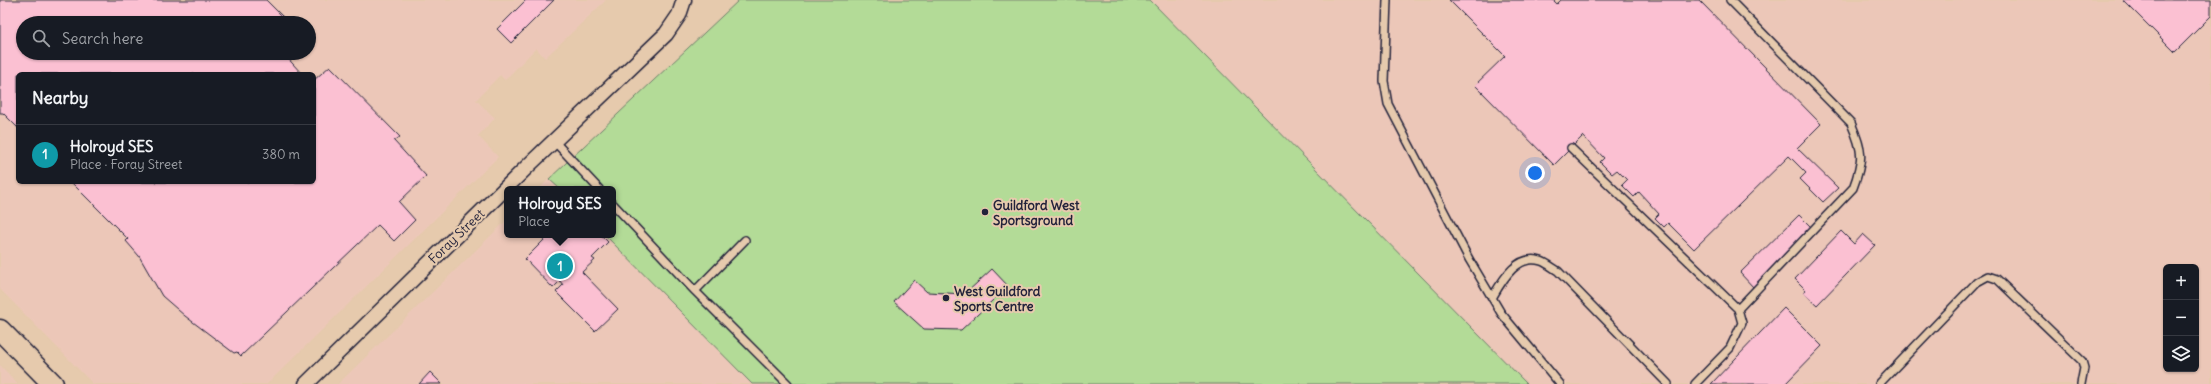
<!DOCTYPE html>
<meta charset="utf-8">
<style>
:root{--surface:#171b24;--page:#20242c;--text:#f1f3f6;--muted:#9ea1a6;--line:#363941;--accent:#db2777}
body{margin:0;font-family:Delius,sans-serif;background:var(--page);color:var(--text)}
.controls{position:absolute;right:12px;bottom:12px;display:grid;overflow:hidden;border-radius:6px;box-shadow:0 1px 3px #0004}
.controls button{width:36px;height:36px;display:grid;place-items:center;padding:0;border:0;border-bottom:1px solid var(--line);background:var(--surface);color:var(--text);font:20px sans-serif}
.you{position:absolute;left:1535px;top:173px;width:14px;height:14px;margin:-10px;border:3px solid #fff;border-radius:50%;background:#1a73e8;box-shadow:0 0 0 6px #1a73e833}
.badge{display:grid;place-items:center;width:26px;height:26px;border-radius:50%;background:var(--accent);color:#fff;font-size:13px;font-weight:700}
.pin{position:absolute;translate:-50% -50%;border:2px solid #fff;box-shadow:0 1px 4px #0006}
.popup{position:absolute;left:504px;top:186px;width:112px;height:52px;box-sizing:border-box;display:grid;place-content:center;border-radius:6px;background:var(--surface);filter:drop-shadow(0 1px 3px #0005);font-size:13px;white-space:nowrap;color:var(--muted)}
.popup b{font-size:15px;color:var(--text)}
.popup::after{content:'';position:absolute;left:50%;top:100%;margin-left:-8px;border:8px solid transparent;border-top-color:var(--surface)}
.list{margin:0;padding:0;list-style:none}
h2{display:flex;justify-content:space-between;align-items:center;height:52px;margin:0;padding:0 16px;font-size:17px}
h2 small{font-size:13px;font-weight:400;color:var(--muted)}
.list li{display:grid;grid-template-columns:26px 1fr auto;gap:12px;align-items:center;box-sizing:border-box;height:60px;padding:0 16px;border-top:1px solid var(--line)}
.list b{display:block;font-size:15px;white-space:nowrap}
.list p{margin:0;font-size:13px;white-space:nowrap;color:var(--muted)}
.list em{font-size:13px;font-style:normal;color:var(--muted)}
.icon{flex:none;width:22px;height:22px;fill:none;stroke:currentColor;stroke-width:2;stroke-linecap:round;stroke-linejoin:round}
.map{position:relative;flex:none;width:2211px;height:384px;overflow:hidden}
.search{position:absolute;background:var(--surface);box-shadow:0 1px 3px #0004;left:16px;top:16px;width:300px;height:44px;display:flex;align-items:center;gap:10px;box-sizing:border-box;padding:0 14px;border-radius:22px;color:var(--muted);font-size:15px}
.panel{position:absolute;background:var(--surface);box-shadow:0 1px 3px #0004;left:16px;top:72px;width:300px;height:112px;border-radius:6px}
.map>svg:first-child{display:block}
</style>
<div class="map">
<svg width="2211" height="384" viewBox="0 0 2211 384">
<rect width="100%" height="100%" fill="#e6caad"/>
<filter id="ink" filterUnits="userSpaceOnUse"><feTurbulence type="fractalNoise" baseFrequency=".025" numOctaves="2"/><feDisplacementMap in="SourceGraphic" scale="8" xChannelSelector="R" yChannelSelector="G"/><feConvolveMatrix kernelMatrix="1 2 1 2 8 2 1 2 1" color-interpolation-filters="sRGB"/></filter>
<g filter="url(#ink)">
<path fill="#ecc7b8" fill-rule="evenodd" d="M0 0H606L545 58 536 48 505 80 500 75 476 100 495 118 478 136 498 157 267 384H93L0 289ZM23 23H309V53H23ZM18 74H314V182H18Z
M1130 0H2211V384H1524ZM2166 267H2196V369H2166Z
M549 179 560 189H539Z
M507 220V235H605L752 384H338Z
M0 365 18 384H0Z"/>
<path fill="#b3db97" stroke="#6a7e69" d="M739 0H1150L1527 384H752L605 235H613V189H560L549 179Z"/>
<path fill="#fbc0d2" stroke="#22223b" d="M0 0H266L289 23H23V53H283L302 74H18V128L3 113H0Z
M526 0H554L511 43 497 29Z
M1449 0H1553L1557 4 1561 0H1699L1821 124 1797 148 1838 188 1823 202 1800 179 1806 173 1789 156 1694 249 1668 223 1664 227 1655 218 1659 214 1639 192 1634 197 1622 185 1627 180 1617 170 1612 174 1600 162 1604 158 1583 136 1554 165 1475 85 1505 56Z
M2123 0H2211V16L2175 52Z
M330 66 400 137 394 141 426 176 399 202 415 220 394 241 378 225 241 356 237 352 234 353 185 316 162 296 139 256 126 241 128 239 71 182H314V80Z
M1799 215 1813 229 1754 288 1740 273Z
M1841 231 1854 244 1863 234 1875 245 1817 305 1803 292 1806 290 1795 279Z
M549 235H601L608 242 592 258 595 260 582 272 618 309 595 331 556 292 563 285 560 281 553 288 525 259Z
M992 269 1008 286 961 330 924 329 894 302 914 280 927 292 965 294Z
M1784 308 1822 346 1785 384H1711Z
M430 372 442 384H419Z"/>
<g fill="none" stroke-linecap="round" stroke-linejoin="round">
<g stroke="#22223b" stroke-width="10">
<path id="lane" d="M1387 0 1384 81 1388 104 1469 259 1501 313 1560 384
M1730 0 1851 123C1863 151 1864 159 1853 188L1738 309
M554 141 599 189
M1571 148 1738 309 1742 323 1730 348 1695 384
M613 204 695 291 788 384
M695 291 745 240
M1492 298C1502 281 1517 253 1541 261 1547 263 1553 268 1558 271L1668 384
M1879 384 1977 282 1988 276 1997 279 2082 361 2084 368 2081 384"/>
</g>
<g stroke="#22223b" stroke-width="17">
<path id="street" d="M306 384 530 164 666 34 679 15 684 0"/>
</g>
<g stroke="#22223b" stroke-width="23">
<path id="secondary" d="M0 330 53 384"/>
</g>
<use href="#lane" stroke="#e6caad" stroke-width="7"/>
<use href="#street" stroke="#e6caad" stroke-width="14"/>
<use href="#secondary" stroke="#e6caad" stroke-width="20"/>
</g>
</g>
<g fill="#22223b" stroke="#e6caad" stroke-width="1.5">
<circle cx="985" cy="212" r="4"/>
<circle cx="946" cy="298" r="4"/>
</g>
<g text-anchor="middle" stroke-width="4" stroke-linejoin="round" paint-order="stroke">
<g font-size="13" font-weight="bold" fill="#22223b" stroke="#e6caad" text-anchor="start">
<text x="993" y="210">Guildford West<tspan x="993" dy="15">Sportsground</tspan></text>
<text x="954" y="296">West Guildford<tspan x="954" dy="15">Sports Centre</tspan></text>
</g>
<g font-size="13" fill="#22223b" stroke="#e6caad">
<text transform="translate(456 236) rotate(-44)" y="5">Foray Street</text>
</g>
</g>
</svg>
<div class="controls">
<button>+</button>
<button>−</button>
<button><svg class="icon" aria-label="layers" viewBox="0 0 24 24"><path d="M12 4l9 5-9 5-9-5zM3 14l9 5 9-5"/></svg></button>
</div>
<div class="you"></div>
<div class="pin badge" style="left:560px;top:266px;background:#0f9aa8">1</div>
<div class="popup"><b>Holroyd SES</b>Place</div>
<div class="search"><svg class="icon" aria-label="search" viewBox="0 0 24 24"><circle cx="10" cy="10" r="6"/><path d="M15 15l6 6"/></svg>Search here</div>
<section class="panel">
<h2>Nearby<small></small></h2>
<ul class="list">
<li><span class="badge" style="background:#0f9aa8">1</span><div><b>Holroyd SES</b><p>Place · Foray Street</p></div><em>380 m</em></li>
</ul>
</section>
</div>
